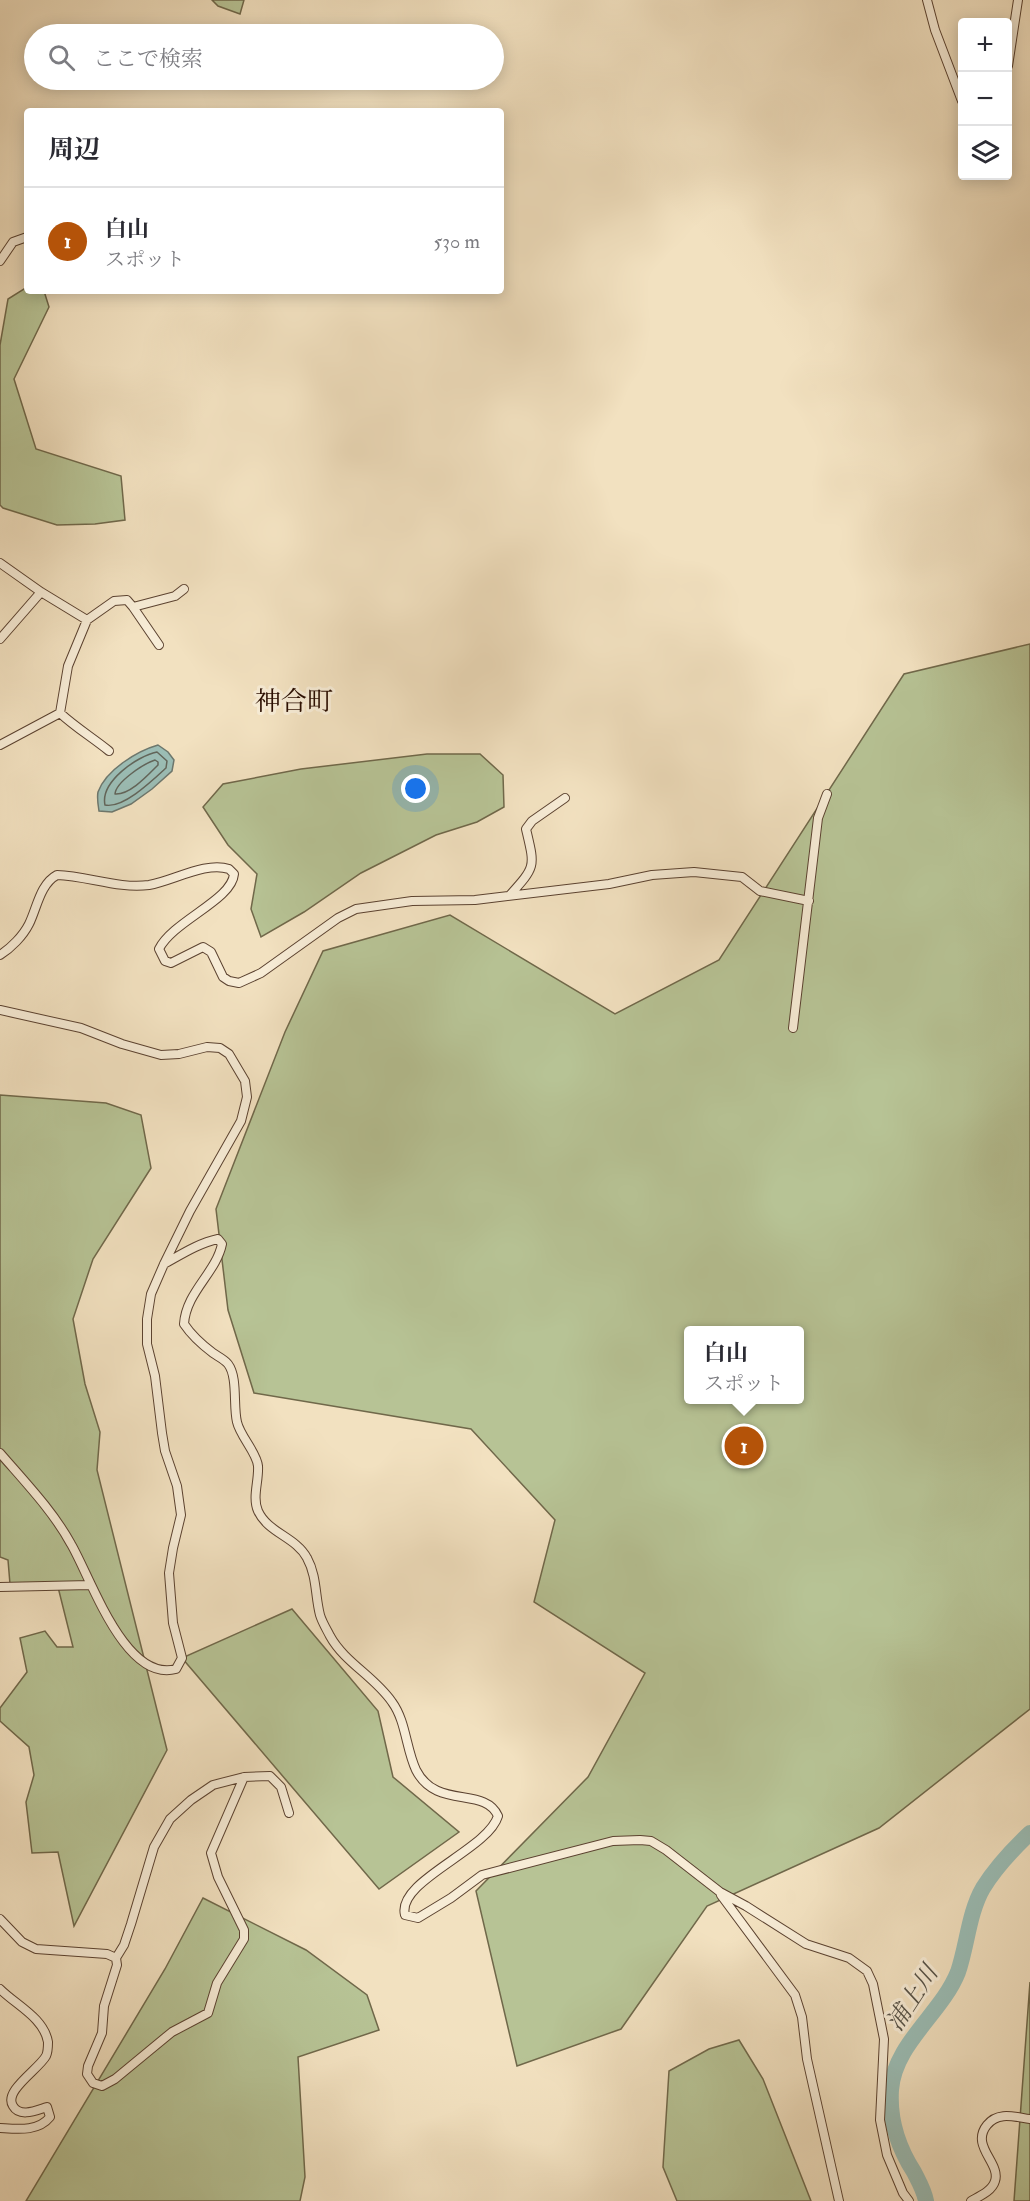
<!DOCTYPE html>
<html lang="ja">
<meta charset="utf-8">
<style>
:root{--surface:#fff;--page:#f2f2f3;--text:#2b2b33;--muted:#7c7c81;--line:#e1e1e2;--accent:#b45309}
body{margin:0;font-family:"IM FELL Double Pica","Noto Serif JP",serif;background:var(--page);color:var(--text)}
.controls{position:absolute;right:18px;top:18px;display:grid;overflow:hidden;border-radius:6px;box-shadow:0 3px 15px #0003}
.controls button{width:54px;height:54px;display:grid;place-items:center;padding:0;border:0;border-bottom:2px solid var(--line);background:var(--surface);color:var(--text);font:30px sans-serif}
.you{position:absolute;left:416px;top:789px;width:21px;height:21px;margin:-15px;border:4px solid #fff;border-radius:50%;background:#1a73e8;box-shadow:0 0 0 9px #1a73e833}
.badge{display:grid;place-items:center;width:39px;height:39px;border-radius:50%;background:var(--accent);color:#fff;font-size:20px;font-weight:700}
.pin{position:absolute;translate:-50% -50%;border:3px solid #fff;box-shadow:0 2px 6px #0006}
.popup{position:absolute;left:684px;top:1326px;width:120px;height:78px;box-sizing:border-box;display:grid;place-content:center;border-radius:6px;background:var(--surface);filter:drop-shadow(0 2px 4px #0005);font-size:20px;white-space:nowrap;color:var(--muted)}
.popup b{font-size:22px;color:var(--text)}
.popup::after{content:'';position:absolute;left:50%;top:100%;margin-left:-12px;border:12px solid transparent;border-top-color:var(--surface)}
.list{margin:0;padding:0;list-style:none}
h2{display:flex;justify-content:space-between;align-items:center;height:78px;margin:0;padding:0 24px;font-size:26px}
h2 small{font-size:20px;font-weight:400;color:var(--muted)}
.list li{display:grid;grid-template-columns:39px 1fr auto;gap:18px;align-items:center;box-sizing:border-box;height:108px;padding:0 24px;border-top:2px solid var(--line)}
.list b{display:block;font-size:22px;white-space:nowrap}
.list p{margin:0;font-size:20px;white-space:nowrap;color:var(--muted)}
.list em{font-size:20px;font-style:normal;color:var(--muted)}
.icon{flex:none;width:33px;height:33px;fill:none;stroke:currentColor;stroke-width:2;stroke-linecap:round;stroke-linejoin:round}
.map{position:relative;flex:none;width:1030px;height:2201px;overflow:hidden}
.search{position:absolute;background:var(--surface);box-shadow:0 3px 15px #0003;left:24px;top:24px;width:480px;height:66px;display:flex;align-items:center;gap:15px;box-sizing:border-box;padding:0 21px;border-radius:33px;color:var(--muted);font-size:22px}
.panel{position:absolute;background:var(--surface);box-shadow:0 3px 15px #0003;left:24px;top:108px;width:480px;height:186px;border-radius:6px}
.map>svg:first-child{display:block}
</style>
<div class="map">
<svg width="1030" height="2201" viewBox="0 0 1030 2201">
<rect width="100%" height="100%" fill="#f2e1c0"/>
<filter id="stains"><feTurbulence type="fractalNoise" baseFrequency=".00333" numOctaves="4"/><feColorMatrix values="0 0 0 0 .2 0 0 0 0 .09 0 0 0 0 .02 0 0 0 .5 -.17"/></filter>
<radialGradient id="worn" r=".72"><stop offset=".6" stop-color="#630" stop-opacity="0"/><stop offset="1" stop-color="#630" stop-opacity=".3"/></radialGradient>
<path fill="#b7c395" stroke="#70684a" stroke-width="1.5" fill-rule="evenodd" d="M212 0H244L240 14 218 6Z
M27 287V291H44L49 307 14 379 36 449 121 476 125 520 95 524 57 525 3 508 0 505V345L8 299Z
M1030 644V1709L879 1828 707 1906 621 2029 517 2066 476 1891 588 1777 645 1673 534 1602 555 1520 471 1429 254 1393 228 1310 216 1209 285 1032 323 951 450 915 615 1014 719 960 904 674ZM688 1330H800V1400H688Z
M427 754H480L503 775 504 807 477 822 436 835 361 873 304 912 261 937 251 909 257 874 228 845 203 807 223 784 301 769Z
M0 1095 106 1103 141 1115 151 1168 93 1259 73 1319 85 1384 100 1432 97 1470 167 1750 74 1926 58 1852 32 1853 26 1802 34 1775 29 1747 0 1721V1708L27 1672 20 1638 45 1631 57 1647H73L57 1583 10 1584 8 1560 0 1557Z
M292 1609 378 1711 393 1777 459 1832 379 1889 182 1658Z
M203 1898 306 1950 367 1995 379 2030 298 2057 305 2177 300 2201H26L165 1969Z
M1030 1982V2201H1014Z
M739 2040 763 2079 811 2201H677L663 2167 669 2071 709 2049Z"/>
<path fill="#9bbdb5" stroke="#6d776d" stroke-width="1.5" d="M158 745 168 752 174 760 172 771 152 789 131 804 112 812 99 811C98 805 97 797 98 792 106 770 137 751 158 745Z"/>
<g fill="none" stroke-linecap="round" stroke-linejoin="round">
<path stroke="#62655a" stroke-width="1.5" d="M157 752 167 761 166 768C153 780 123 809 105 805 100 782 137 756 157 752Z
M155 760 158 762V765C148 775 130 795 115 794 116 782 143 764 155 760Z"/>
<path stroke="#9bbdb5" stroke-width="16" d="M926 2201C924 2190 919 2182 914 2172 898 2147 889 2121 891 2090 894 2044 942 2013 958 1972 967 1946 969 1912 983 1888 996 1867 1012 1850 1030 1833"/>
<g stroke="#5b4230" stroke-width="10">
<path id="street" d="M927 0 935 30 962 101
M1008 66 1018 0
M0 261 13 242 27 237
M0 563 41 592 87 620 68 666 60 713
M133 607 159 645
M87 620 114 601 127 600 133 607 175 596 184 589
M0 639 41 592
M60 713C75 727 93 738 109 751
M0 745 60 713
M510 895C536 866 535 867 526 829L532 821 565 798
M0 955C11 948 23 936 29 924 37 908 40 884 57 875 88 876 118 889 149 885 173 881 206 861 229 869L234 874C232 900 173 921 159 949L165 961 171 963 203 947 211 952 223 977 229 981 239 983 261 973 338 918 356 909 412 901 475 900 609 884 652 875 694 872 742 877 760 891 809 901
M0 1010 81 1028 122 1044 161 1055 179 1054 207 1047 220 1048 229 1054 245 1081 247 1097 241 1121 190 1211 164 1264 151 1294 147 1319V1344L155 1376 162 1433 165 1451 177 1486 181 1515 173 1548 169 1573 173 1623 182 1658 176 1669C125 1683 91 1578 71 1544 53 1511 25 1482 0 1453
M793 1028 818 818 827 794
M164 1264C182 1254 199 1243 218 1239L222 1244C216 1273 186 1292 184 1324 192 1336 201 1344 213 1353 217 1356 224 1359 228 1364 238 1377 233 1406 237 1422 240 1436 257 1453 258 1466 259 1481 252 1497 258 1511 268 1533 296 1537 307 1558 317 1576 315 1596 320 1615 322 1622 327 1630 330 1636 345 1663 374 1676 392 1702 406 1721 406 1749 416 1770 436 1810 485 1786 498 1816 488 1850 396 1881 405 1915L418 1918 451 1898 482 1875 613 1841 640 1840 651 1841 666 1850 720 1892 746 1906 806 1944 849 1958 867 1971 873 1984 884 2039 880 2120 887 2155 903 2193 909 2201
M0 1587 90 1585
M244 1777 211 1853 218 1877 244 1930V1939L217 1983 208 2013 172 2032 115 2079 102 2086 93 2083 87 2074 88 2066 102 2033 104 2006 117 1965 116 1958 124 1945 131 1924 154 1847 170 1819 191 1800 213 1785Z
M244 1777 270 1776 281 1787 289 1813
M721 1895 795 1995 802 2017 807 2059 839 2201
M0 1919 22 1942 36 1949 107 1954 116 1958
M0 1989C16 2005 44 2018 48 2042 48 2047 48 2052 46 2056 39 2069 3 2091 13 2106 20 2118 37 2110 47 2107L50 2117C38 2132 17 2129 0 2128
M971 2201C980 2196 992 2191 995 2181 1001 2163 970 2146 987 2125 998 2111 1015 2117 1030 2119"/>
</g>
<use href="#street" stroke="#f7ecd6" stroke-width="8"/>
</g>
<g text-anchor="middle" stroke-width="6" stroke-linejoin="round" paint-order="stroke">
<g font-size="24" font-style="italic" fill="#575348" stroke="#f7ecd6">
<text transform="translate(912 1998) rotate(-57)" y="8">浦上川</text>
</g>
<g font-size="26" fill="#290d00" stroke="#f7ecd6">
<text x="294" y="710">神合町</text>
</g>
</g>
<rect width="100%" height="100%" filter="url(#stains)"/>
<rect width="100%" height="100%" fill="url(#worn)"/>
</svg>
<div class="controls">
<button>+</button>
<button>−</button>
<button><svg class="icon" aria-label="layers" viewBox="0 0 24 24"><path d="M12 4l9 5-9 5-9-5zM3 14l9 5 9-5"/></svg></button>
</div>
<div class="you"></div>
<div class="pin badge" style="left:744px;top:1446px">1</div>
<div class="popup"><b>白山</b>スポット</div>
<div class="search"><svg class="icon" aria-label="search" viewBox="0 0 24 24"><circle cx="10" cy="10" r="6"/><path d="M15 15l6 6"/></svg>ここで検索</div>
<section class="panel">
<h2>周辺<small></small></h2>
<ul class="list">
<li><span class="badge">1</span><div><b>白山</b><p>スポット</p></div><em>530 m</em></li>
</ul>
</section>
</div>
